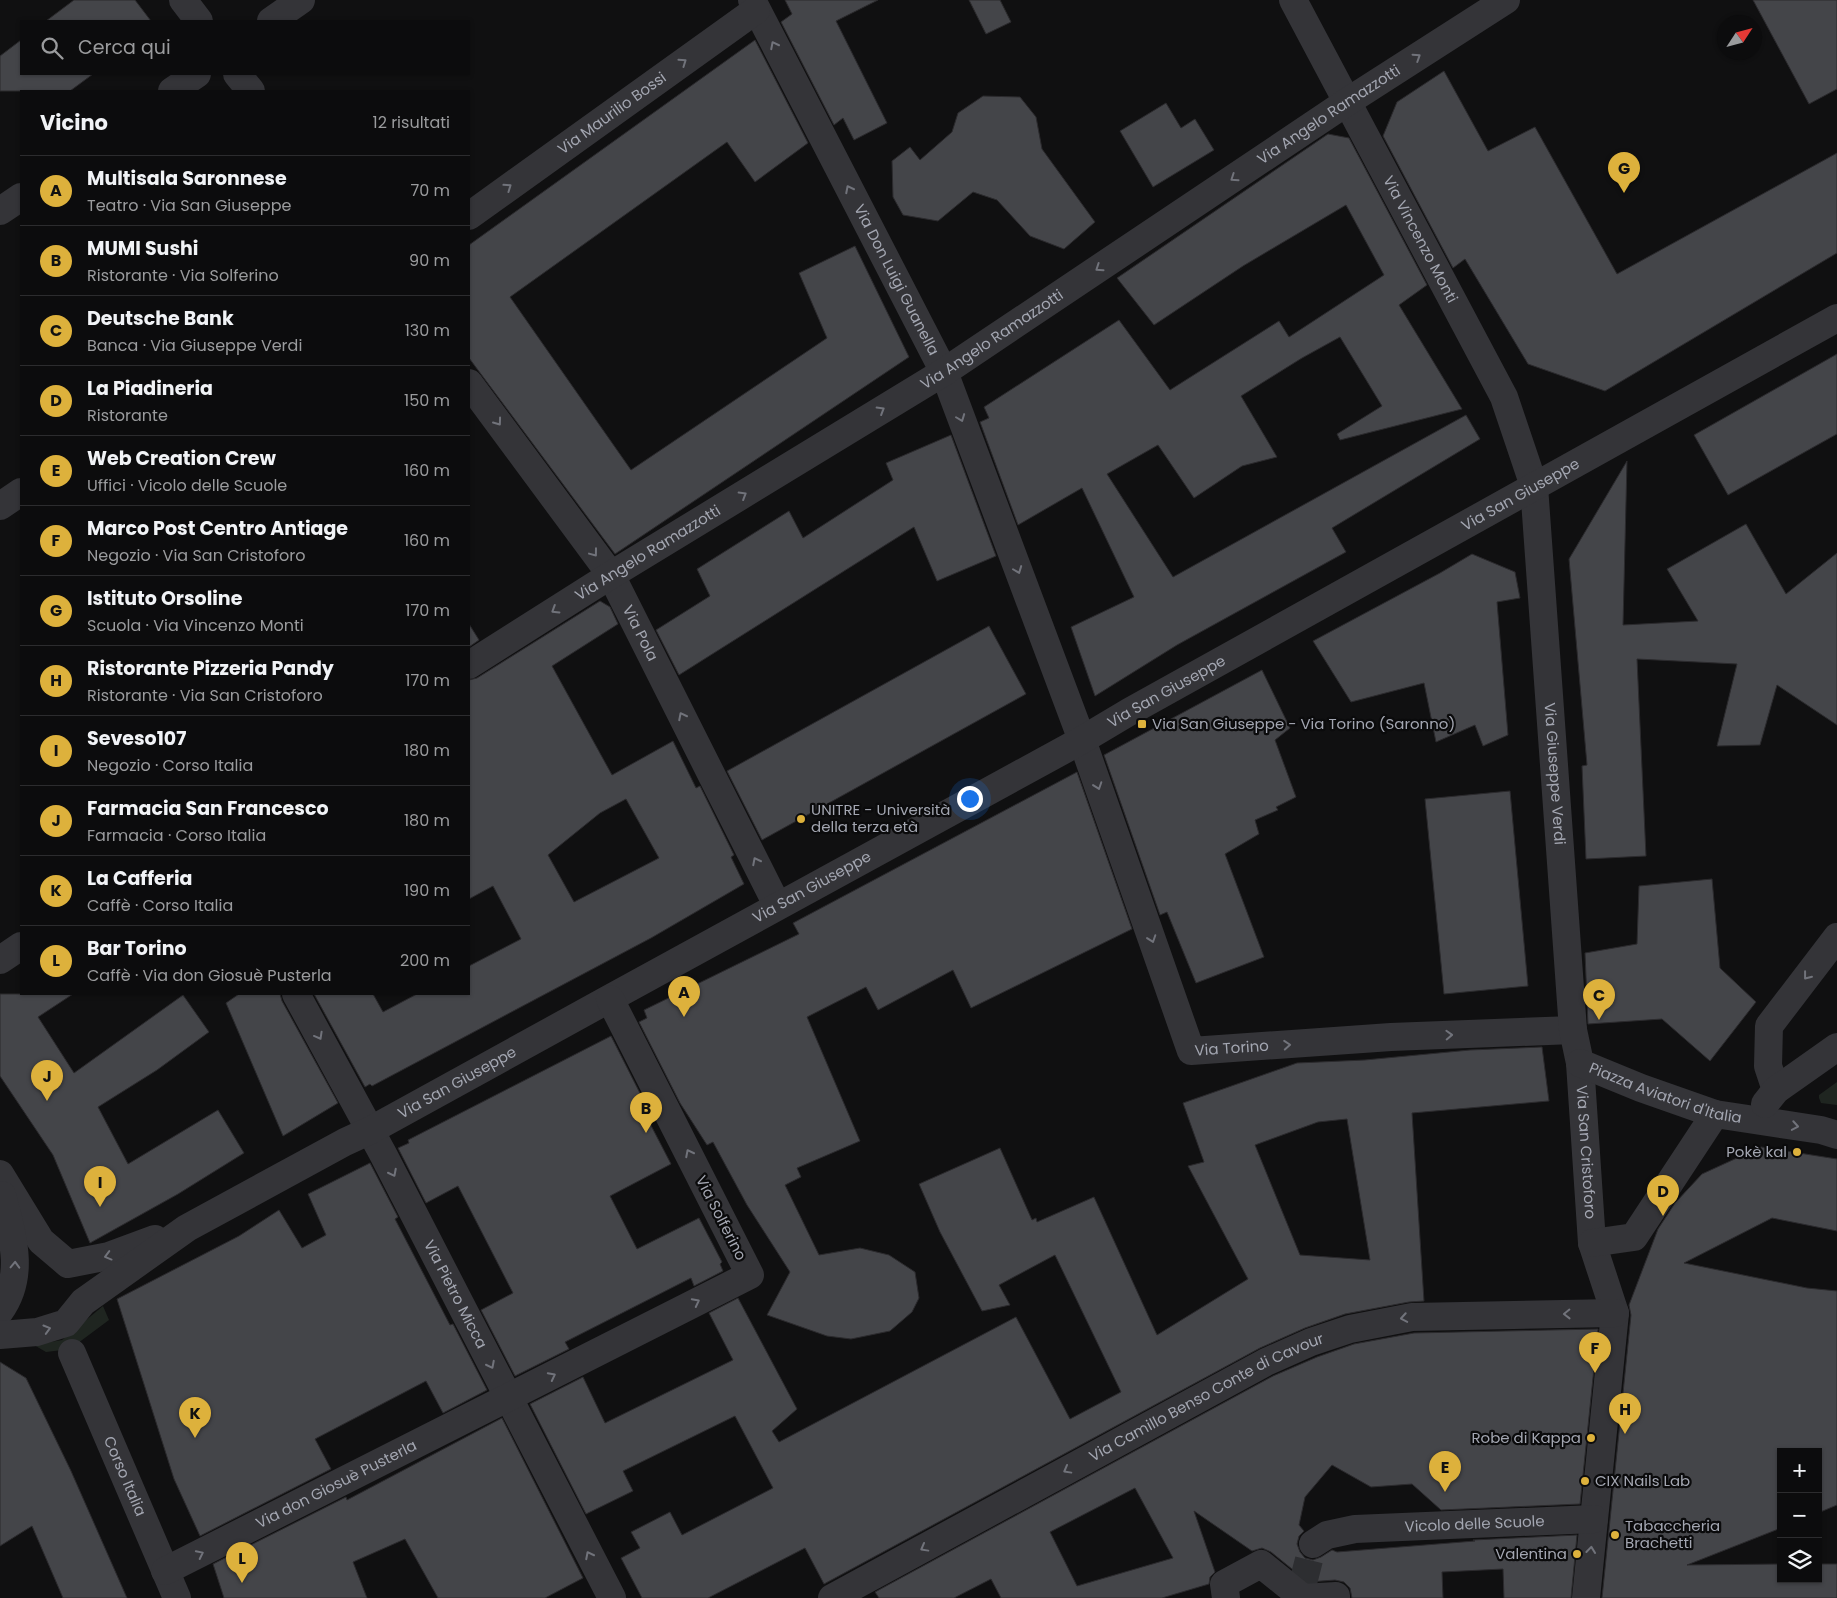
<!DOCTYPE html>
<html lang="it">
<meta charset="utf-8">
<style>
:root{--surface:#0c0c0d;--page:#151516;--text:#f1f3f6;--muted:#9a9b9d;--line:#2c2c2e;--accent:#ddb13c}
body{margin:0;font-family:Poppins,sans-serif;background:var(--page);color:var(--text)}
.controls{position:absolute;right:15px;bottom:15px;display:grid;overflow:hidden;border-radius:0px;box-shadow:0 1px 4px #0004}
.controls button{width:45px;height:45px;display:grid;place-items:center;padding:0;border:0;border-bottom:1px solid var(--line);background:var(--surface);color:var(--text);font:25px sans-serif}
.compass{position:absolute;left:1717px;top:15px;width:45px;height:45px;border-radius:50%;background:var(--surface);box-shadow:0 1px 4px #0004;rotate:54deg}
.you{position:absolute;left:969px;top:798px;width:18px;height:18px;margin:-12px;border:4px solid #fff;border-radius:50%;background:#1a73e8;box-shadow:0 0 0 8px #1a73e833}
.badge{display:grid;place-items:center;width:32px;height:32px;border-radius:50%;background:var(--accent);color:#111;font-size:16px;font-weight:700}
.pin{position:absolute;translate:-50% -41px;filter:drop-shadow(0 1px 2px #0008)}
.pin::after{content:'';position:absolute;top:26px;width:18px;height:15px;background:inherit;clip-path:polygon(0 0,100% 0,50% 100%)}
.list{margin:0;padding:0;list-style:none}
h2{display:flex;justify-content:space-between;align-items:center;height:65px;margin:0;padding:0 20px;font-size:21px}
h2 small{font-size:16px;font-weight:400;color:var(--muted)}
.list li{display:grid;grid-template-columns:32px 1fr auto;gap:15px;align-items:center;box-sizing:border-box;height:70px;padding:0 20px;border-top:1px solid var(--line)}
.list b{display:block;font-size:19px;white-space:nowrap}
.list p{margin:0;font-size:16px;white-space:nowrap;color:var(--muted)}
.list em{font-size:16px;font-style:normal;color:var(--muted)}
.icon{flex:none;width:28px;height:28px;fill:none;stroke:currentColor;stroke-width:2;stroke-linecap:round;stroke-linejoin:round}
.map{position:relative;flex:none;width:1837px;height:1598px;overflow:hidden}
.search{position:absolute;background:var(--surface);box-shadow:0 1px 4px #0004;left:20px;top:20px;width:450px;height:55px;display:flex;align-items:center;gap:12px;box-sizing:border-box;padding:0 18px;border-radius:0px;color:var(--muted);font-size:19px}
.panel{position:absolute;background:var(--surface);box-shadow:0 1px 4px #0004;left:20px;top:90px;width:450px;height:905px;border-radius:0px}
.map>svg:first-child{display:block}
</style>
<div class="map">
<svg width="1837" height="1598" viewBox="0 0 1837 1598">
<rect width="100%" height="100%" fill="#101011"/>
<path fill="#1f2520" d="M1837 1082V1105L1821 1103 1819 1098V1095Z
M103 1306 109 1320 70 1349 46 1352 34 1345 62 1340Z"/>
<path fill="#444549" stroke="#2b2a2d" fill-rule="evenodd" d="M74 0H135L151 21H46Z
M785 0H878L836 21 887 123 854 140 843 118 834 125 781 22 792 14Z
M969 0H1000L1011 22 986 34Z
M1753 0H1837V89L1809 104Z
M21 40V74H93L70 91H0V56Z
M755 40 808 143 755 182 727 142 510 297 631 470 827 338 799 273 855 246 909 357 615 554 469 358V245Z
M1444 71 1488 151 1535 127 1617 274 1837 153V253L1605 391 1528 364 1465 259 1453 268 1383 136 1397 102Z
M983 96 1020 97 1036 117 1042 149 1095 222 1064 249 1030 236 997 200 973 192 938 221 903 215 893 197 892 161 910 147 920 160 952 132 958 113Z
M1166 103 1181 128 1195 119 1214 150 1153 187 1120 131Z
M1328 134 1349 138 1427 285 1399 305 1462 409 1340 440 1337 434 1382 406 1340 337 1302 358 1241 396 1277 457 1242 466 1194 498 1158 445 1107 474 1173 577 1466 415 1480 439 1332 528 1346 552 1177 645 1095 696 1071 627 1134 597 1082 488 1018 525 980 422 989 418 984 407 1119 320 1170 390 1279 321 1289 337 1384 275 1346 205 1243 266 1154 325 1117 278Z
M1837 354V434L1728 495 1694 435Z
M951 435 996 556 937 581 914 527 679 675 656 630 710 596 697 569 789 511 803 538 893 480 886 463Z
M1627 461 1623 625 1698 621 1667 569 1746 524 1786 594 1837 553V725L1777 685 1760 745 1717 746 1737 664 1637 659 1646 856 1586 859 1582 766 1587 765 1569 559Z
M1472 554 1515 572 1520 598 1497 602 1508 735 1483 746 1475 725 1436 742 1424 683 1351 702 1313 641 1440 573Z
M600 601 610 607 618 624 552 666 612 775 673 741 696 788 700 786 734 855 731 857 744 884 651 938 372 1086 370 1084 365 1087 314 994H373L383 1012 417 994H469V966L521 939 493 886 469 899V680L477 678ZM626 799 659 858 574 902 548 855 600 813Z
M469 624 479 640 469 647Z
M989 626 1026 694 762 840 727 771Z
M1262 670 1290 728 1275 740 1296 797 1276 807 1278 810 1255 820 1259 834 1225 854 1264 957 1196 983 1167 912 1160 915 1104 755Z
M1077 772 1132 929 971 1008 953 970 878 1010 866 987 807 1017 860 1141 797 1168 801 1177 785 1185 819 1255 860 1248 889 1255 915 1272 919 1298 912 1312 890 1331 851 1339 827 1336 767 1315 790 1272 747 1205 713 1142 707 1145 680 1103 639 1022 647 1018 644 1010 799 934 793 923Z
M1510 791 1528 986 1444 994 1425 799Z
M1712 879 1720 968 1756 1002 1710 1061 1662 1019 1588 1024 1585 953 1637 944 1639 886Z
M0 994H73L38 1017 74 1073 183 995 209 1032 157 1070 98 1107 128 1164 218 1110 244 1153 178 1194 90 1243 53 1155 0 1076Z
M239 994H280L282 1001 338 1103 283 1136 226 1003Z
M611 1036 648 1109 644 1112 671 1164 610 1196 637 1249 699 1218 722 1262 720 1264 723 1271 694 1286 691 1278 565 1342 569 1349 515 1376 481 1310 513 1293 458 1186 426 1203 398 1148 409 1143 408 1140Z
M1542 1047 1549 1101 1412 1113 1424 1301 1409 1302 1345 1314 1305 1328 1260 1348 824 1584 805 1548 708 1598H642L621 1558 640 1548 631 1532 670 1512 682 1535 773 1488 735 1416 623 1471 633 1491 586 1514 530 1404 583 1377 605 1423 733 1360 709 1313 738 1298 797 1409 772 1431 779 1442 1016 1317 1070 1419 1121 1392 1055 1255 999 1285 1010 1305 982 1311 940 1232 919 1184 1000 1148 1032 1220 1036 1218 1037 1222 1094 1197 1157 1335 1248 1279 1188 1166 1204 1162 1183 1103 1297 1063 1365 1060 1470 1050ZM1347 1119 1370 1260 1300 1255 1255 1145 1318 1122Z
M1761 1147 1837 1159V1231L1772 1218 1684 1263 1807 1288 1837 1291V1505L1818 1513V1452H1781V1528L1687 1565 1781 1564V1579H1818V1564H1837V1598H1602L1631 1315 1629 1305 1658 1229 1675 1203 1702 1174Z
M370 1163 398 1217 395 1219 450 1325 453 1324 487 1390 443 1413 426 1381 315 1439 331 1469 200 1536 174 1479 117 1299 239 1236 279 1210 302 1248 326 1235 308 1194Z
M1598 1329 1580 1504 1441 1510 1412 1484 1371 1487 1332 1465 1305 1497 1299 1525 1304 1531 1299 1536 1297 1544 1300 1552 1305 1558 1313 1560 1321 1557 1332 1550 1337 1552 1475 1541 1473 1540 1577 1535 1571 1598H1504L1503 1569 1442 1572 1443 1598H1352L1350 1588 1344 1582 1335 1580 1308 1582 1271 1552 1262 1548 1252 1551 1194 1511 1215 1572 1210 1577 1209 1584 1162 1598H1001L991 1579 954 1598H879L875 1592 1273 1376 1317 1357 1354 1344 1414 1333ZM1135 1488 1173 1558 1077 1586 1050 1532Z
M0 1362 26 1378 71 1471 127 1598H63L32 1526 0 1546Z
M502 1418 583 1578 545 1598H438L405 1539 353 1562 367 1598H224L213 1564 346 1497 347 1500Z"/>
<g fill="none" stroke-linecap="round" stroke-linejoin="round">
<path stroke="#2d2e31" stroke-width="28" stroke-dasharray="28 14" stroke-linecap="butt" d="M1302 1587 1313 1544"/>
<g stroke="#343438" stroke-width="28">
<path d="M183 0 199 21"/>
<path id="s1" d="M752 0 944 372 1082 740 1191 1051 1391 1037 1573 1030"/>
<path id="s2" d="M1293 0 1504 397 1534 486 1573 1030 1580 1063 1592 1243 1615 1313 1586 1598"/>
<path d="M271 21 301 0"/>
<path d="M237 74 251 91"/>
<path d="M172 91 197 74"/>
<path d="M0 211 21 197"/>
<path id="s3" d="M469 216 756 10"/>
<path id="s4" d="M469 383 611 575 777 905"/>
<path d="M0 506 21 492"/>
<path id="s5" d="M469 665 611 575 944 372 1347 102 1506 0"/>
<path d="M0 960 21 946"/>
<path id="s6" d="M296 994 383 1154 612 1598"/>
<path id="s7" d="M1580 1063 1641 1088 1715 1114 1821 1130 1837 1135"/>
<path d="M1776 1090 1768 1066 1769 1026 1837 937"/>
<path d="M1765 1104 1776 1090 1837 1047"/>
<path d="M0 1174 41 1241 68 1264 109 1256 155 1239"/>
<path d="M1592 1243 1634 1237 1715 1114"/>
<path d="M0 1311C26 1275 12 1234 2 1195"/>
<path id="s8" d="M0 1335 37 1332 66 1323 83 1302 187 1228 345 1142 371 1130C608 1000 844 868 1082 740L1129 712C1366 582 1601 449 1837 318"/>
<path id="s9" d="M72 1353 177 1598"/>
<path id="s10" d="M1313 1544 1327 1535 1355 1529 1594 1519"/>
<path id="s11" d="M165 1571 750 1275 610 999"/>
<path id="s12" d="M832 1598 1266 1362 1311 1342 1350 1329 1412 1317 1615 1313"/>
<path d="M1226 1598 1224 1584 1261 1564 1303 1598 1336 1596V1598"/>
</g>
</g>
<defs><path id="oneway-chevron" d="M-2-3.5L2.5 0L-2 3.5" fill="none" stroke-width="1.6" stroke-linecap="round" stroke-linejoin="round" transform="scale(1.25)"/></defs>
<g stroke="#71737b">
<use href="#oneway-chevron" transform="translate(774 45) rotate(-117)"/>
<use href="#oneway-chevron" transform="translate(1417 57) rotate(-33)"/>
<use href="#oneway-chevron" transform="translate(683 62) rotate(-35)"/>
<use href="#oneway-chevron" transform="translate(1234 178) rotate(146)"/>
<use href="#oneway-chevron" transform="translate(508 187) rotate(-35)"/>
<use href="#oneway-chevron" transform="translate(849 189) rotate(-117)"/>
<use href="#oneway-chevron" transform="translate(1099 268) rotate(146)"/>
<use href="#oneway-chevron" transform="translate(881 410) rotate(-31)"/>
<use href="#oneway-chevron" transform="translate(961 418) rotate(69)"/>
<use href="#oneway-chevron" transform="translate(498 422) rotate(54)"/>
<use href="#oneway-chevron" transform="translate(743 495) rotate(-31)"/>
<use href="#oneway-chevron" transform="translate(594 553) rotate(53)"/>
<use href="#oneway-chevron" transform="translate(1018 570) rotate(69)"/>
<use href="#oneway-chevron" transform="translate(555 610) rotate(148)"/>
<use href="#oneway-chevron" transform="translate(682 716) rotate(-117)"/>
<use href="#oneway-chevron" transform="translate(1098 786) rotate(71)"/>
<use href="#oneway-chevron" transform="translate(756 861) rotate(-117)"/>
<use href="#oneway-chevron" transform="translate(1152 939) rotate(71)"/>
<use href="#oneway-chevron" transform="translate(1807 976) rotate(128)"/>
<use href="#oneway-chevron" transform="translate(1449 1035) rotate(-2)"/>
<use href="#oneway-chevron" transform="translate(319 1036) rotate(61)"/>
<use href="#oneway-chevron" transform="translate(1287 1045) rotate(-4)"/>
<use href="#oneway-chevron" transform="translate(1795 1126) rotate(10)"/>
<use href="#oneway-chevron" transform="translate(689 1153) rotate(-117)"/>
<use href="#oneway-chevron" transform="translate(393 1173) rotate(63)"/>
<use href="#oneway-chevron" transform="translate(108 1256) rotate(165)"/>
<use href="#oneway-chevron" transform="translate(15 1265) rotate(-88)"/>
<use href="#oneway-chevron" transform="translate(696 1302) rotate(-27)"/>
<use href="#oneway-chevron" transform="translate(1567 1314) rotate(179)"/>
<use href="#oneway-chevron" transform="translate(1404 1318) rotate(170)"/>
<use href="#oneway-chevron" transform="translate(47 1329) rotate(-16)"/>
<use href="#oneway-chevron" transform="translate(491 1365) rotate(63)"/>
<use href="#oneway-chevron" transform="translate(552 1376) rotate(-27)"/>
<use href="#oneway-chevron" transform="translate(1067 1470) rotate(151)"/>
<use href="#oneway-chevron" transform="translate(924 1548) rotate(151)"/>
<use href="#oneway-chevron" transform="translate(1591 1550) rotate(-84)"/>
<use href="#oneway-chevron" transform="translate(200 1554) rotate(-26)"/>
<use href="#oneway-chevron" transform="translate(589 1555) rotate(-117)"/>
</g>
<g fill="#ddb13c" stroke="#0b0b0c" stroke-width="2">
<rect x="1137" y="719" width="10" height="10" rx="2.5"/>
<circle cx="801" cy="819" r="5"/>
<circle cx="1797" cy="1152" r="5"/>
<circle cx="1591" cy="1438" r="5"/>
<circle cx="1585" cy="1481" r="5"/>
<circle cx="1615" cy="1535" r="5"/>
<circle cx="1577" cy="1554" r="5"/>
</g>
<g text-anchor="middle" stroke-width="4.5" stroke-linejoin="round" paint-order="stroke">
<g font-size="15" fill="#a3a6b1" stroke="#0b0b0c">
<text dy="5" stroke="none"><textPath href="#s3" startOffset="176">Via Maurilio Bossi</textPath></text>
<text dy="5" stroke="none"><textPath href="#s5" startOffset="1021">Via Angelo Ramazzotti</textPath></text>
<text dy="5" stroke="none"><textPath href="#s2" startOffset="271">Via Vincenzo Monti</textPath></text>
<text dy="5" stroke="none"><textPath href="#s1" startOffset="315">Via Don Luigi Guanella</textPath></text>
<text dy="5" stroke="none"><textPath href="#s5" startOffset="616">Via Angelo Ramazzotti</textPath></text>
<text dy="5" stroke="none"><textPath href="#s8" startOffset="1744">Via San Giuseppe</textPath></text>
<text dy="5" stroke="none"><textPath href="#s5" startOffset="211">Via Angelo Ramazzotti</textPath></text>
<text dy="5" stroke="none"><textPath href="#s4" startOffset="304">Via Pola</textPath></text>
<text dy="5" stroke="none"><textPath href="#s8" startOffset="1339">Via San Giuseppe</textPath></text>
<text dy="5" stroke="none"><textPath href="#s2" startOffset="832">Via Giuseppe Verdi</textPath></text>
<text dy="5" stroke="none"><textPath href="#s8" startOffset="934">Via San Giuseppe</textPath></text>
<text dy="5" stroke="none"><textPath href="#s1" startOffset="1182">Via Torino</textPath></text>
<text dy="5" stroke="none"><textPath href="#s8" startOffset="529">Via San Giuseppe</textPath></text>
<text dy="5" stroke="none"><textPath href="#s7" startOffset="91">Piazza Aviatori d'Italia</textPath></text>
<text dy="5" stroke="none"><textPath href="#s2" startOffset="1212">Via San Cristoforo</textPath></text>
<text transform="translate(721 1218) rotate(63)" y="5">Via Solferino</text>
<text dy="5" stroke="none"><textPath href="#s6" startOffset="340">Via Pietro Micca</textPath></text>
<text dy="5" stroke="none"><textPath href="#s12" startOffset="425">Via Camillo Benso Conte di Cavour</textPath></text>
<text dy="5" stroke="none"><textPath href="#s9" startOffset="134">Corso Italia</textPath></text>
<text dy="5" stroke="none"><textPath href="#s11" startOffset="192">Via don Giosuè Pusterla</textPath></text>
<text dy="5" stroke="none"><textPath href="#s10" startOffset="165">Vicolo delle Scuole</textPath></text>
</g>
<g font-size="15" fill="#a3a6b1" stroke="#0b0b0c" text-anchor="start">
<text x="1152" y="729">Via San Giuseppe - Via Torino (Saronno)</text>
<text x="811" y="815">UNITRE - Università<tspan x="811" dy="17">della terza età</tspan></text>
<text x="1787" y="1157" text-anchor="end">Pokè kal</text>
<text x="1581" y="1443" text-anchor="end">Robe di Kappa</text>
<text x="1595" y="1486">CIX Nails Lab</text>
<text x="1625" y="1531">Tabaccheria<tspan x="1625" dy="17">Brachetti</tspan></text>
<text x="1567" y="1559" text-anchor="end">Valentina</text>
</g>
</g>
</svg>
<div class="controls">
<button>+</button>
<button>−</button>
<button><svg class="icon" aria-label="layers" viewBox="0 0 24 24"><path d="M12 4l9 5-9 5-9-5zM3 14l9 5 9-5"/></svg></button>
</div>
<svg class="compass" viewBox="-18 -18 36 36"><path d="M0-13l5 13h-10z" fill="#e53935"/><path d="M0 13l5-13h-10z" fill="#9a9b9d"/></svg>
<div class="you"></div>
<div class="pin badge" style="left:684px;top:1017px">A</div>
<div class="pin badge" style="left:646px;top:1133px">B</div>
<div class="pin badge" style="left:1599px;top:1020px">C</div>
<div class="pin badge" style="left:1663px;top:1216px">D</div>
<div class="pin badge" style="left:1445px;top:1492px">E</div>
<div class="pin badge" style="left:1595px;top:1373px">F</div>
<div class="pin badge" style="left:1624px;top:193px">G</div>
<div class="pin badge" style="left:1625px;top:1434px">H</div>
<div class="pin badge" style="left:100px;top:1207px">I</div>
<div class="pin badge" style="left:47px;top:1101px">J</div>
<div class="pin badge" style="left:195px;top:1438px">K</div>
<div class="pin badge" style="left:242px;top:1583px">L</div>
<div class="search"><svg class="icon" aria-label="search" viewBox="0 0 24 24"><circle cx="10" cy="10" r="6"/><path d="M15 15l6 6"/></svg>Cerca qui</div>
<section class="panel">
<h2>Vicino<small>12 risultati</small></h2>
<ul class="list">
<li><span class="badge">A</span><div><b>Multisala Saronnese</b><p>Teatro · Via San Giuseppe</p></div><em>70 m</em></li>
<li><span class="badge">B</span><div><b>MUMI Sushi</b><p>Ristorante · Via Solferino</p></div><em>90 m</em></li>
<li><span class="badge">C</span><div><b>Deutsche Bank</b><p>Banca · Via Giuseppe Verdi</p></div><em>130 m</em></li>
<li><span class="badge">D</span><div><b>La Piadineria</b><p>Ristorante</p></div><em>150 m</em></li>
<li><span class="badge">E</span><div><b>Web Creation Crew</b><p>Uffici · Vicolo delle Scuole</p></div><em>160 m</em></li>
<li><span class="badge">F</span><div><b>Marco Post Centro Antiage</b><p>Negozio · Via San Cristoforo</p></div><em>160 m</em></li>
<li><span class="badge">G</span><div><b>Istituto Orsoline</b><p>Scuola · Via Vincenzo Monti</p></div><em>170 m</em></li>
<li><span class="badge">H</span><div><b>Ristorante Pizzeria Pandy</b><p>Ristorante · Via San Cristoforo</p></div><em>170 m</em></li>
<li><span class="badge">I</span><div><b>Seveso107</b><p>Negozio · Corso Italia</p></div><em>180 m</em></li>
<li><span class="badge">J</span><div><b>Farmacia San Francesco</b><p>Farmacia · Corso Italia</p></div><em>180 m</em></li>
<li><span class="badge">K</span><div><b>La Cafferia</b><p>Caffè · Corso Italia</p></div><em>190 m</em></li>
<li><span class="badge">L</span><div><b>Bar Torino</b><p>Caffè · Via don Giosuè Pusterla</p></div><em>200 m</em></li>
</ul>
</section>
</div>
